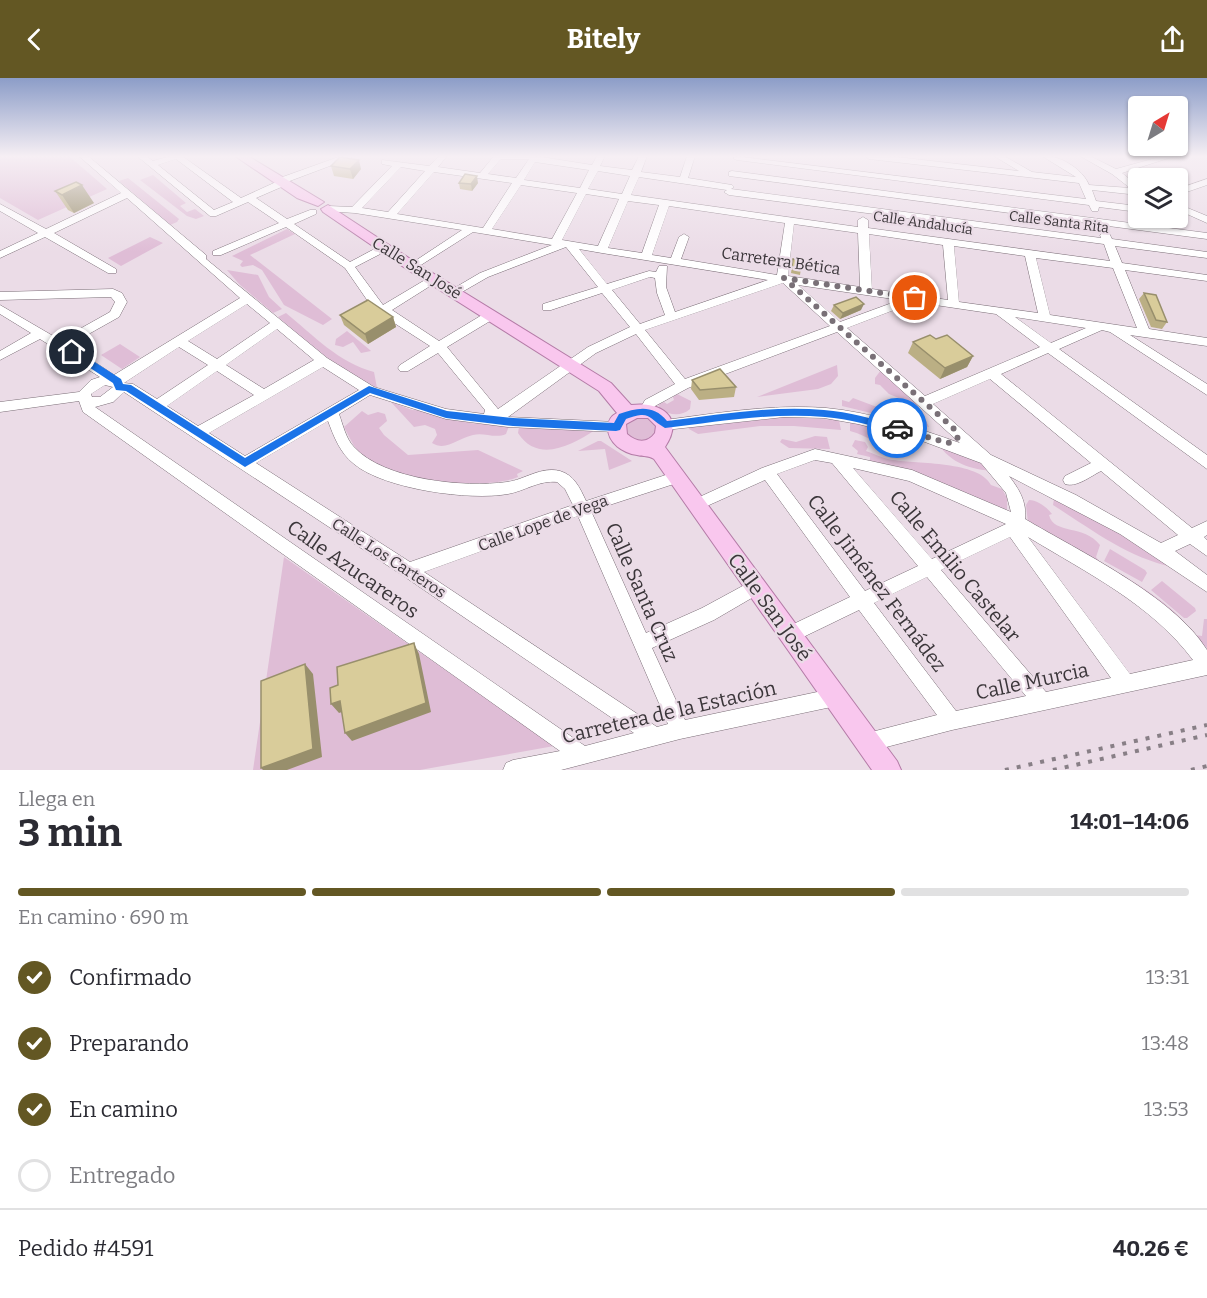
<!DOCTYPE html>
<html lang="es">
<head>
<meta charset="utf-8">
<style>
	:root { --surface:#fff; --page:#f7f7f7; --text:#2b2b33; --muted:#7c7c81; --line:#e1e1e2; --accent:#635723 }
	body { margin:0; font-family:Bitter,serif; background:var(--page); color:var(--text); height:100vh; display:flex; flex-direction:column; font-size:22px; white-space:nowrap }
	* { box-sizing:border-box; margin:0 }
	p { font-size:20px; color:var(--muted) }
	.icon { flex:none; width:33px; height:33px; fill:none; stroke:currentColor; stroke-width:2; stroke-linecap:round; stroke-linejoin:round }
	.map { position:relative; height:692px; overflow:hidden }
	.sheet { display:flex; flex-direction:column; background:var(--surface); flex:1 }
	.sheet>* { flex:none }
	.needle { width:39px; rotate:38deg }
	.tools { position:absolute; left:1128px; top:18px; display:grid; gap:12px }
	.tools a { display:grid; place-items:center; width:60px; height:60px; border-radius:6px; background:var(--surface); box-shadow:0 2px 4px #0004; font-size:30px }
	.pin { position:absolute; display:grid; place-items:center; width:51px; height:51px; color:#fff; margin:-26px; border:3px solid #fff; border-radius:50%; box-shadow:0 2px 6px #0007 }
	.courier { position:absolute; display:grid; place-items:center; width:60px; height:60px; margin:-30px; border:4px solid #1a73e8; border-radius:50%; background:#fff; color:#222; box-shadow:0 2px 8px #0007 }
	.headline em { font-style:normal; font-weight:700 }
	.headline div { display:flex; flex-direction:column-reverse }
	.headline { display:flex; align-items:center; justify-content:space-between; height:102px; padding:0 18px }
	h1 { font-size:39px; font-weight:700; line-height:45px }
	.bar { display:grid; grid-template-columns:repeat(4,1fr); gap:9px 6px; align-content:center; height:72px; padding:0 18px }
	.bar i { height:8px; border-radius:4px; background:var(--line) }
	.bar .current { background:var(--accent) }
	.bar p { grid-column:span 4 }
	.line { display:flex; align-items:center; gap:15px; padding:0 18px; border-top:2px solid var(--line) }
	.line div { flex:1 }
	ol { padding:0 18px; list-style:none }
	li { display:flex; align-items:center; gap:18px; height:66px }
	li p { margin-inline-start:auto }
	li .icon { padding:6px; border-radius:50%; background:var(--accent); color:#fff; stroke-width:4 }
	li:last-child { color:var(--muted) }
	li i { width:33px; height:33px; border:3px solid var(--line); border-radius:50% }
	header { display:flex; justify-content:space-between; align-items:center; height:78px; padding:0 18px; background:var(--accent); color:#fff; font-size:27px; font-weight:700 }
	.map>svg:first-child { display:block }
	.green { fill:#dfbdd6 }
	.lines { fill:none; stroke-linecap:round; stroke-linejoin:round }
	.minor-casing { stroke:#7a6d76; stroke-width:1 }
	.major-casing { stroke:#b47ca7; stroke-width:2 }
	.minor { fill:#fff; fill-rule:evenodd }
	.major { fill:#f9c7ee; fill-rule:evenodd }
	.rail { stroke:#887f86; stroke-width:4; stroke-dasharray:4 8; stroke-linecap:butt }
	.wall { fill:#bbaf84 }
	.shaded-wall { fill:#988f6c }
	.building { fill:#d9cc9a; stroke:#988f6c; stroke-width:1.5 }
	.route { fill:#1a73e8 }
	.done { stroke:#797077; stroke-width:6; stroke-dasharray:0 10.8 }
	.labels { text-anchor:middle; dominant-baseline:central; stroke-width:4.5; stroke-linejoin:round; paint-order:stroke }
	.far-street-label { font-size:14px; fill:#3b363a; stroke:#ebdce7 }
	.street-label { font-size:16px; fill:#3b363a; stroke:#ebdce7 }
	.near-street-label { font-size:20px; fill:#3b363a; stroke:#ebdce7 }
</style>
</head>
<body>
<header><svg class="icon" aria-label="back" viewBox="0 0 24 24"><path d="M15 5l-7 7 7 7"/></svg>Bitely<svg class="icon" aria-label="share" viewBox="0 0 24 24"><path d="M12 15V3M7 8l5-5 5 5M5 13v7h14v-7"/></svg></header>
<div class="map">
<svg width="1207" height="692" viewBox="0 0 1207 692">
	<rect width="100%" height="100%" fill="#ebdce7"/>
	<path class="green" d="M0,78H69L107,111L38,142L0,120Z
		M153,97L186,125L180,128L187,134L195,131L204,138L196,141L187,138L140,102Z
		M128,100L179,141L177,144L170,147L119,103Z
		M287,151L295,156L250,177L332,241L323,247L284,227L262,192L253,187L242,189L240,187L243,183L232,178Z
		M150,159L163,165L121,188L108,180Z
		M227,192L258,197L269,219L282,231L273,235L239,206Z
		M286,235C313,257 339,285 374,294L377,310C339,292 309,266 278,239Z
		M347,253L370,272L371,273L361,275L353,264L343,269L335,267L336,261Z
		M120,266L140,279L122,291L101,277Z
		M837,287L838,298L831,306L818,311L757,319Z
		M881,292L920,329L889,316L880,307L875,306V300Z
		M677,316L691,323L690,331C681,339 669,337 660,331L658,326L664,324L667,326L674,322L673,319Z
		M853,320L885,332C891,331 893,327 898,326C911,324 925,338 929,349L842,328V322L849,324Z
		M391,324L412,332L459,334L469,345L509,348L506,356C495,361 484,354 473,357C458,360 446,374 432,365L437,357L435,351L425,347L414,349Z
		M362,333L368,337L378,334L385,336L387,343L379,350L384,357L408,377L478,372L523,393L517,396L518,399C488,412 393,404 368,383C355,373 351,362 344,349Z
		M763,338L839,342L841,352L794,348H760L698,356L689,351L687,346Z
		M650,339L658,350L651,362L640,364L625,356L624,343L628,340Z
		M850,343L920,360L919,367C895,381 873,359 850,353Z
		M519,349L595,352C572,367 538,386 518,355Z
		M815,358L827,359L830,371L789,370L780,364L782,361L796,364Z
		M855,362L865,364L868,369L866,373C875,376 884,381 893,382C917,386 979,383 991,407L1002,411L1007,420V431L1004,434L870,383V379L857,376L858,373L852,368Z
		M598,363H601L632,383L609,392L605,371L578,373Z
		M938,366L978,382L994,393C971,392 951,385 938,366Z
		M1054,421L1074,427L1173,489C1128,480 1091,451 1053,427Z
		M1029,422C1037,422 1047,429 1052,436L1049,437C1054,457 1084,446 1100,467L1096,479L1099,483C1132,503 1172,524 1195,557L1202,558L1204,541H1207V570L1028,445L1026,427Z
		M1110,471L1145,492L1147,495L1142,504L1104,483Z
		M284,479L554,668L420,692H253Z
		M1162,503L1195,530L1196,533L1187,540H1184L1151,512Z"/>
	<g class="lines">
		<g class="minor-casing">
			<path id="minor" d="M79,78H88L206,177V181L327,280L374,309L446,331L484,336L485,332L438,275L408,293H400L398,290L400,287L430,268L374,232L345,190L286,149L221,177H213V173L279,145L248,124L216,138H210L137,78H146L153,83L170,78H182L241,120L276,104L277,101L341,78H352L351,80L287,104L286,107L256,120L287,141L310,132H316V136L294,146L350,184L380,168H388V172L355,189L383,227L430,199H438V203L392,232L439,263L487,234H495L497,237L495,240L447,269L498,331L588,269L630,249L602,215L551,232H543V226L598,209L566,169L488,199L455,218L451,216V212L480,195L552,167L473,154L413,192L408,189L409,187L462,152L355,135L325,133V129L328,128L352,129L392,88L382,86V82L429,88L439,78H447L438,89L480,95L494,78H535L592,87L597,78H605L600,88L632,92L639,78H647L641,94L680,99L687,78H695L688,100L732,107L734,109L731,111L1101,160L1100,157L1105,154L1109,155L1112,161L1207,174V180L1115,168L1122,185L1207,197V203L1125,192L1149,251L1207,260V268L1130,257L1207,306V317L1110,254L1102,252L1059,271L1207,377V391L1048,275L1001,296L1192,450L1207,443V457L1204,459L1207,462V478L1190,466L1175,473L1207,497V514L1120,456L1009,398C1019,411 1027,424 1025,441C1079,473 1175,519 1207,572V597L952,652L867,674L860,671L857,664L860,657L937,637L859,532L795,563L789,565L783,563L780,557L783,551L850,519L765,402L698,432L693,430L691,426L693,422L762,390L815,371L912,392L1011,434L1006,415L981,385L917,361L858,346L824,340L784,339L665,352L660,351L658,347L660,343L665,342C718,335 772,326 826,330C871,334 917,350 960,365L837,254L688,310L655,328L651,336L646,338L639,333L645,322L675,306L636,256L596,275L508,339L616,344L621,345L623,349L621,353L616,354L508,349L446,341L370,317L339,336C343,347 346,361 354,369C384,402 465,410 507,404C524,402 541,388 560,393C574,397 580,410 586,423L678,393L683,395L685,399L683,403L591,433L646,555L702,530L750,504L756,502L762,504L764,509L762,514L714,542L652,570L685,642L836,610L842,613L845,619L842,625L836,628L680,661L561,692H503L506,685L513,682L560,673L83,334L79,323L0,334V324L79,314L91,302L100,299L40,261L0,282V273L31,255L0,236V227L60,262L110,234L115,224L111,219L0,222V214L113,211L122,215L127,224L119,239L69,267L114,297L240,220L127,120L54,155L116,191V195H108L45,159L0,180V173L38,155L0,133V126L46,151L121,115ZM176,81L233,124L214,132L158,87ZM501,81H529L516,100L488,96ZM535,84L589,92L580,110L524,102ZM401,89L425,93L388,134L362,130ZM598,93L630,98L622,116L588,111ZM434,94L512,105L483,150L397,136ZM639,99L727,112L724,114L729,117L1104,166L1110,183L868,150V142L863,139L858,142V149L631,117ZM521,107L577,115L552,161L492,151ZM586,116L619,121L598,168L562,162ZM628,123L659,127L642,175L608,170ZM669,128L785,145L777,197L681,181L689,159L684,156L679,159L671,180L652,177ZM794,146L858,155L860,209L788,198ZM869,156L943,167L948,222L872,211ZM954,168L1025,178L1038,235L959,224ZM579,171L602,175L768,202L675,234L666,209L667,188H659L656,194L649,193L607,206ZM1036,180L1113,190L1137,250L1050,237ZM650,199L655,200L657,215L665,237L640,246L612,212ZM783,205L830,248L685,301L645,252ZM798,207L900,222L840,244ZM915,224L996,236L1040,269L925,318L847,250ZM247,226L270,245L217,281L188,263ZM1015,239L1086,250L1051,265ZM277,251L314,282L264,311L226,287ZM179,269L208,287L157,321L133,306L124,305ZM323,289L359,312L245,378L209,355ZM217,293L254,317L198,348L167,328ZM990,301L1091,385L1065,398L1063,402L1065,406C1076,410 1091,398 1101,393L1178,457L1161,465L1076,417L991,377L933,326ZM105,307L113,309L100,319H92L91,316ZM124,314L402,497L634,655L585,668L95,329L113,324ZM328,343C334,359 340,375 354,386C384,411 470,423 508,416C525,413 539,402 557,404L565,411L573,427L410,484L256,385ZM815,382L832,385L918,488L865,513L777,396ZM853,390L909,403L1006,446L932,481ZM578,438L668,646L657,649L424,494ZM1010,459L1111,600L1046,614L941,492ZM1028,459C1087,495 1151,526 1193,582L1130,596ZM927,499L1026,618L956,633L874,525Z
				M734,78L1086,121L1079,105L869,81L865,78H888L1019,93L994,78H1004L1032,94L1076,99L1042,78C1058,76 1083,91 1089,107L1130,110L1112,96L1080,78H1090L1116,91L1163,78H1175L1122,95L1138,108V117L1092,112L1096,123L1138,128V134L1099,129L1098,133H1092L1089,127L737,82L734,81Z
				M732,93L1207,155V161L729,98V94Z
				M1207,101V107L1178,117V111Z
				M1178,126L1207,138V145L1178,132Z"/>
		</g>
		<g class="major-casing">
			<path id="major" d="M235,78H248L324,124L318,128L297,120Z
				M328,127L418,186L611,305L631,327C661,323 685,339 665,369L897,683L901,692H872L654,381C648,377 644,379 637,377C623,375 608,365 608,350C608,342 611,338 617,335L599,313L408,192L323,134L321,131ZM637,340H648L656,348L655,355C647,366 636,364 627,356L626,346Z"/>
		</g>
		<use href="#minor" class="minor"/>
		<use href="#major" class="major"/>
		<path class="rail" d="M1005,692L1207,647
			M1053,692L1207,657
			M1191,692L1207,688"/>
	</g>
	<path class="wall" d="M331,88L361,91L353,101L334,98Z
		M459,105H478L472,113L460,111Z
		M55,113L94,125L74,135L68,132Z
		M793,181L801,190L800,197L791,195Z
		M1144,215L1167,244L1162,251L1151,249L1139,221Z
		M834,227L861,232L840,241L831,233Z
		M340,237L393,239L396,249L368,266L344,247Z
		M936,261L973,278L967,289L940,301L908,275L913,264Z
		M692,302L736,309L734,319L699,322L691,311Z"/>
	<path class="shaded-wall" d="M359,82L361,91L353,101L350,91Z
		M477,98L478,105L472,113L471,106Z
		M82,107L94,125L74,135L62,117Z
		M864,226L861,232L840,241L843,235Z
		M393,239L396,249L368,266L365,256Z
		M973,278L967,289L940,301L945,290Z
		M414,565L419,576L431,634L352,663L345,655Z
		M305,586L313,596L322,679L287,692H263L261,690Z
		M340,623L348,632L339,635L331,626Z"/>
	<path class="building" d="M340,79L359,82L350,91L331,88Z
		M465,96L477,98L471,106L459,105Z
		M76,104L82,107L62,117L55,113Z
		M793,181L802,182L801,190L792,189Z
		M1144,215L1156,217L1167,244L1156,242Z
		M856,219L864,226L843,235L834,227Z
		M368,222L393,239L365,256L340,237Z
		M930,257L936,261L947,257L973,278L945,290L913,264Z
		M720,291L736,309L700,312L692,302Z
		M414,565L426,625L345,655L340,623L331,626L330,610L338,607L337,589Z
		M305,586L313,671L261,690V603Z"/>
	<linearGradient id="sky" x2="0" y2="1"><stop stop-color="#8c9dc8"/><stop offset="0.45" stop-color="#f6eff4"/><stop offset="1" stop-color="#f6eff4" stop-opacity="0"/></linearGradient>
	<rect width="1207" height="174" fill="url(#sky)"/>
	<path class="route" d="M69,272H76L121,301L123,306L131,307L245,380L369,308L447,333L513,340L614,345L619,336C637,330 653,326 667,343C719,337 772,327 824,332C849,334 873,341 897,347L901,350L897,354C873,348 849,341 825,339C772,334 717,344 665,350C647,340 651,332 626,341L620,352L616,353L513,348L446,340L370,315L245,389L126,313L116,312L113,305L69,276Z"/>
	<g class="lines">
		<path class="done" d="M897,350L948,365L954,364L958,359L957,354L950,347L784,200L915,220"/>
	</g>
	<g class="labels">
		<g class="far-street-label">
			<text transform="translate(1059 144) rotate(7)">Calle Santa Rita</text>
			<text transform="translate(923 145) rotate(8)">Calle Andalucía</text>
		</g>
		<g class="street-label">
			<text transform="translate(781 183) rotate(8)">Carretera Bética</text>
			<text transform="translate(417 190) rotate(32)">Calle San José</text>
			<text transform="translate(543 445) rotate(-20)">Calle Lope de Vega</text>
			<text transform="translate(389 480) rotate(33)">Calle Los Carteros</text>
		</g>
		<g class="near-street-label">
			<text transform="translate(955 488) rotate(50)">Calle Emilio Castelar</text>
			<text transform="translate(353 491) rotate(35)">Calle Azucareros</text>
			<text transform="translate(877 505) rotate(53)">Calle Jiménez Fernádez</text>
			<text transform="translate(642 514) rotate(66)">Calle Santa Cruz</text>
			<text transform="translate(770 529) rotate(54)">Calle San José</text>
			<text transform="translate(1032 603) rotate(-12)">Calle Murcia</text>
			<text transform="translate(669 634) rotate(-13)">Carretera de la Estación</text>
		</g>
	</g>
</svg>
<div class="tools">
<a><svg class="needle" viewBox="-14 -14 28 28"><path d="M0-13l5 13h-10z" fill="#e53935"/><path d="M0 13l5-13h-10z" fill="#7c7c81"/></svg></a>
<a><svg class="icon" aria-label="layers" viewBox="0 0 24 24"><path d="M12 4l9 5-9 5-9-5zM3 14l9 5 9-5"/></svg></a>
</div>
<div class="pin" style="left:915px;top:220px;background:#ea580c"><svg class="icon" aria-label="bag" viewBox="0 0 24 24"><path d="M5 8h14l-1 12H6zM9 8a3 3 0 0 1 6 0"/></svg></div>
<div class="pin" style="left:72px;top:274px;background:#1f2937"><svg class="icon" aria-label="home" viewBox="0 0 24 24"><path d="M3 11l9-7 9 7M6 9v11h12V9"/></svg></div>
<div class="courier" style="left:897px;top:350px"><svg class="icon" aria-label="car" viewBox="0 0 24 24"><path d="M5 17H2v-5l4-1 3-4h7l3 4 3 1v5h-3M9 17h6M6 11h13"/><circle cx="7" cy="17" r="2"/><circle cx="17" cy="17" r="2"/></svg></div>
</div>
<section class="sheet">
<div class="headline"><div><h1>3 min</h1><p>Llega en</p></div><em>14:01–14:06</em></div>
<div class="bar"><i class="current"></i><i class="current"></i><i class="current"></i><i></i><p>En camino · 690 m</p></div>
<ol>
<li><svg class="icon" aria-label="check" viewBox="0 0 24 24"><path d="M5 12l5 5 9-10"/></svg>Confirmado<p>13:31</p></li>
<li><svg class="icon" aria-label="check" viewBox="0 0 24 24"><path d="M5 12l5 5 9-10"/></svg>Preparando<p>13:48</p></li>
<li><svg class="icon" aria-label="check" viewBox="0 0 24 24"><path d="M5 12l5 5 9-10"/></svg>En camino<p>13:53</p></li>
<li><i></i>Entregado</li>
</ol>
<div class="line" style="height:78px"><div>Pedido #4591</div><b>40.26 €</b></div>
</section>
</body>
</html>
